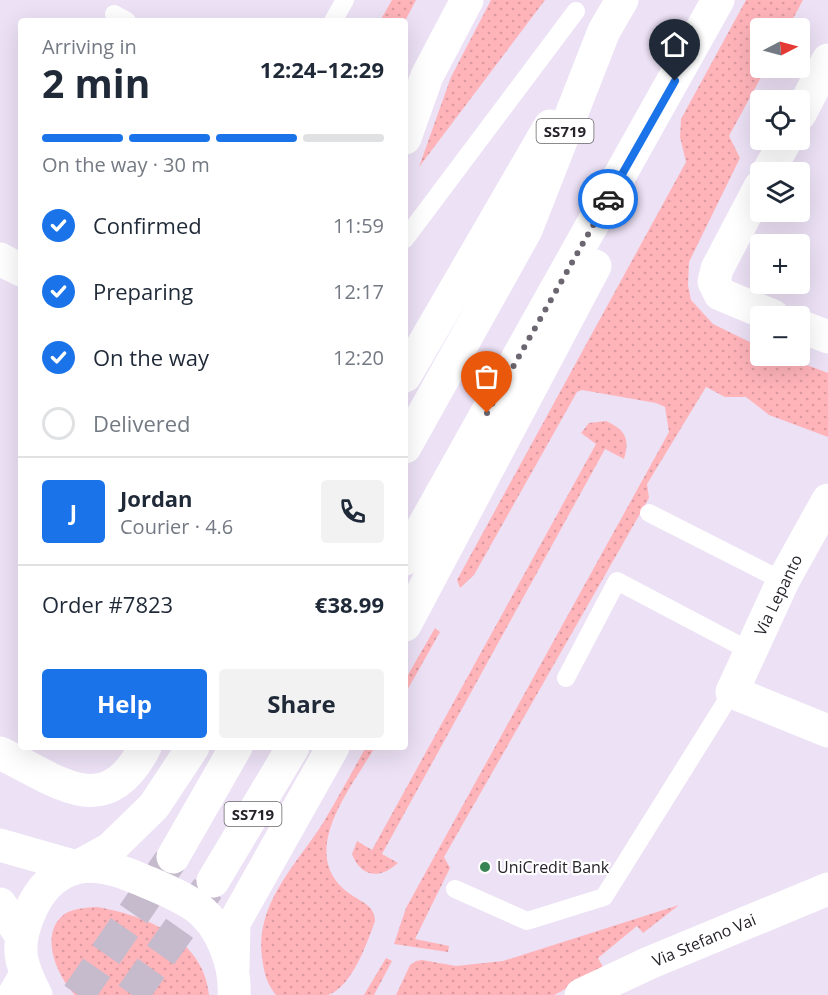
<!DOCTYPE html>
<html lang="en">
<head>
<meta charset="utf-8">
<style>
	:root { --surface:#fff; --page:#f2f2f3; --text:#1f2937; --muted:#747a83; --line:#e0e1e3; --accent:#1a73e8 }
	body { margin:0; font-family:"Open Sans",sans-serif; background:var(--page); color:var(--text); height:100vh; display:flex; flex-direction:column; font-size:22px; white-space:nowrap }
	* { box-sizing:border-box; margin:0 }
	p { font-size:20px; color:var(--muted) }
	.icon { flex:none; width:33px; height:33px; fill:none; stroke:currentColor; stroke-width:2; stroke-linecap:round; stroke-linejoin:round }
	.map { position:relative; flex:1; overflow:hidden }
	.sheet { position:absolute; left:18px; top:18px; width:390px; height:732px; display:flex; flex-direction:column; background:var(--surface); border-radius:6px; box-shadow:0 6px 24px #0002 }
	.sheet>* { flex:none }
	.needle { width:39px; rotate:84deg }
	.controls { position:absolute; left:750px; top:18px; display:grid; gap:12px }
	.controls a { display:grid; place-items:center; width:60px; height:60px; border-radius:6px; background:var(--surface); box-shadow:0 6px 24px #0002; font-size:30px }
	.pin { position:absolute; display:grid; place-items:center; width:51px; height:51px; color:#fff; margin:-62px -26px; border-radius:50% 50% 50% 0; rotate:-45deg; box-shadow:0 0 6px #0007 }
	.pin .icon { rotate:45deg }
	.courier { position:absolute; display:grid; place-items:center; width:60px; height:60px; margin:-30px; border:4px solid #1a73e8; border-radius:50%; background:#fff; color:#222; box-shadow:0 2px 8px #0007 }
	.summary em { font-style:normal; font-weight:700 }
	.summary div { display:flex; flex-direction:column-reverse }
	.summary { display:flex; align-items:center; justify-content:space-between; height:102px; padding:0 24px }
	h1 { font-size:39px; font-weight:700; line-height:45px }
	.bar { display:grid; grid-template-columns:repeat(4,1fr); gap:9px 6px; align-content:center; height:72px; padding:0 24px }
	.bar i { height:8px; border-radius:4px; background:var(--line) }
	.bar .active { background:var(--accent) }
	.bar p { grid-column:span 4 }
	.line { display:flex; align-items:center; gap:15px; padding:0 24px; border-top:2px solid var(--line) }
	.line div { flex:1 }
	.round { display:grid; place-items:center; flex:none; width:63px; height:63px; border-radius:6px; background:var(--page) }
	ol { padding:0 24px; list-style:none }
	li { display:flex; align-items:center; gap:18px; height:66px }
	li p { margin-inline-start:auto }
	li .icon { padding:6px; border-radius:50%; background:var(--accent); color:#fff; stroke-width:4 }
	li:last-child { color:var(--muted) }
	li i { width:33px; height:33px; border:3px solid var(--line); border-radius:50% }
	.action { display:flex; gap:12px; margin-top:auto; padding:12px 24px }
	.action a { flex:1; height:69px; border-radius:6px; background:var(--accent); color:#fff; font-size:24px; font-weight:700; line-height:69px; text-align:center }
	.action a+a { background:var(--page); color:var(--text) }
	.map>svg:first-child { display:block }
	.grass { fill:url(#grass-dots) }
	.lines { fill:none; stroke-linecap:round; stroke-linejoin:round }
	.trunk-tunnel { stroke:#c5bbcc; stroke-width:33; stroke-dasharray:33 16; stroke-linecap:butt }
	.service { stroke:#fff; stroke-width:18 }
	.minor { stroke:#fff; stroke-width:33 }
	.tertiary { stroke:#fff; stroke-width:33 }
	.trunk { stroke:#fff; stroke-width:33 }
	.done { stroke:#6c6671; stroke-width:6; stroke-dasharray:0 10.8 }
	.route { stroke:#1a73e8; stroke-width:8 }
	.poi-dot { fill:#368453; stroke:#fff; stroke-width:2 }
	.labels { text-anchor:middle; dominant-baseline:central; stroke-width:4.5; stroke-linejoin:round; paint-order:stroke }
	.shield { fill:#fff; stroke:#68656a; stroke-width:1.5 }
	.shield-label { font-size:15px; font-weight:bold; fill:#27232a }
	.street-label { font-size:16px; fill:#27232a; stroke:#fff }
	.poi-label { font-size:16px; fill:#27232a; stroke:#fff; text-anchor:start }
</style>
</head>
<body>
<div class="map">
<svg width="828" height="995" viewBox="0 0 828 995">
	<defs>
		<pattern id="grass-dots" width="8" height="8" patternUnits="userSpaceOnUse" patternTransform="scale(1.5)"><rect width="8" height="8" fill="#ffb4ba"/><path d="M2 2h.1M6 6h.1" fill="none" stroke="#db9aa0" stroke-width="1.8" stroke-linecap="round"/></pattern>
	</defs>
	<rect width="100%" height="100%" fill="#ece1f5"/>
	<path class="grass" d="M392,0H416L405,21H380Z
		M491,0H545L419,167L451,77Z
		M746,0H803L788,28H760V68H766L729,136L740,158L689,262L688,285L691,300L713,324L760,347V356H783L828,373V437L769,415L746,397H725L706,387L647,484L649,498L444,857L450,868L415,939L449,946L448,952L394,944L406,908L669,432L665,407L656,403L582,390L577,392L474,575L460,588L457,580L686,162L680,137L681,119Z
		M606,421C626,430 630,439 624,459L605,449L382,854L398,863C379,880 361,877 352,854L357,841L372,850L596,444L581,433L589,423Z
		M435,628L440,632L405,694V680Z
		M366,747H375C350,790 293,857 353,896C364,903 375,907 375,921C367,943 352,987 328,995C314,995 291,995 276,995C266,983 264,972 262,957C255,904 296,865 323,823C338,798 352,772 366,747Z
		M679,905L643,933L637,926L598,958L604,969L554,995H396L410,965L416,961L422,960L456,966L503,961Z
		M97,907C145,915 204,939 209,995H75C58,977 40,938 61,917C70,908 85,908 97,907Z
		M386,958L392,961L374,995H364Z"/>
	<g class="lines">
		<path class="trunk-tunnel" d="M78,995L170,861
			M132,995L211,884"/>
		<path class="service" d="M114,14L127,21
			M333,21L345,0
			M405,239L576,11
			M649,513L783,581
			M566,678L617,581L750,651
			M455,889L527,921L604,897L732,692"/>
		<path class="minor" d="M800,114L828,60
			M405,138L427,76L467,0
			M768,172L786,140
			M760,187L717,269L714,282L720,294L773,316
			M0,259L21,270
			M800,326L828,337
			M828,500L783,581L732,692L828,731
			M0,753C59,781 105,824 145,747"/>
		<path class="tertiary" d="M0,845L77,867
			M0,904L20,934
			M36,995C20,964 15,947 29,914C38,892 52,874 76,868C97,862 124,872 142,880C161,888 179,895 195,906C221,924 236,965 234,995
			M581,995L649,963L828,889"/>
		<path class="trunk" d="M405,376L550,126
			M405,447L526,230L604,31L622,0
			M405,559L718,0
			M405,625L595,266
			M173,857L236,747
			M77,867L110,849L154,806L193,747
			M213,881L293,747
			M233,968L234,923L333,747
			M14,995L26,974"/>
	</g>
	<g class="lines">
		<path class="done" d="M487,413L608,199"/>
		<path class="route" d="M608,199L675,81"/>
	</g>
	<circle class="poi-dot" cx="485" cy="867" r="6"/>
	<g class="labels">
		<g class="shield">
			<rect x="536.5" y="119" width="57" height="24" rx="4.5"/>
			<rect x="224.5" y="802" width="57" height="24" rx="4.5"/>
		</g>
		<g class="shield-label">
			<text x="565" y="131">SS719</text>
			<text x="253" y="814">SS719</text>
		</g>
		<g class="street-label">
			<text transform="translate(778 595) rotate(-64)">Via Lepanto</text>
			<text transform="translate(704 940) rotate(-23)">Via Stefano Vai</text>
		</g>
		<g class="poi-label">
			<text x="497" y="867">UniCredit Bank</text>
		</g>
	</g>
</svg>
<div class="controls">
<a><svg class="needle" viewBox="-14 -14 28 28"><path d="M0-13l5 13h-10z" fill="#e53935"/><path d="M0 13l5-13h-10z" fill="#747a83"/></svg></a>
<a><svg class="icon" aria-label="locate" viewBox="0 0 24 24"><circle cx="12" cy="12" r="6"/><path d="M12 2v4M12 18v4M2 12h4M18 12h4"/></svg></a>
<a><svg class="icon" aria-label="layers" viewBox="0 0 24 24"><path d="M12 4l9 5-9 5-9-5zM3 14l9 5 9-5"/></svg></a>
<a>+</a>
<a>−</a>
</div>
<div class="pin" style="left:487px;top:413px;background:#ea580c"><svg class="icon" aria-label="bag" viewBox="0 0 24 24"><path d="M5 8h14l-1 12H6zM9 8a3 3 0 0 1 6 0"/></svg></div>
<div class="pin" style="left:675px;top:81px;background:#1f2937"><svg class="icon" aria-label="home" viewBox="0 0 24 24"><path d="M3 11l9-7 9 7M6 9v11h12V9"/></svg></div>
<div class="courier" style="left:608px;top:199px"><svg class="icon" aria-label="car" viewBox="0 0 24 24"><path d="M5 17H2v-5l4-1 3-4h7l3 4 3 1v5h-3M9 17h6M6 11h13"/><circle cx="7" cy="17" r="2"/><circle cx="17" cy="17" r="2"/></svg></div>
<section class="sheet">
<div class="summary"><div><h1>2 min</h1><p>Arriving in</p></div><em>12:24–12:29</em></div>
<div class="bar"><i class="active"></i><i class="active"></i><i class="active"></i><i></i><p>On the way · 30 m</p></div>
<ol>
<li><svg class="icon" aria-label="check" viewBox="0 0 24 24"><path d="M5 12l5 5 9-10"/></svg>Confirmed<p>11:59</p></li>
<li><svg class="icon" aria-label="check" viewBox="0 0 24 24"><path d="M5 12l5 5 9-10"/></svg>Preparing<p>12:17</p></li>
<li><svg class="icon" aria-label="check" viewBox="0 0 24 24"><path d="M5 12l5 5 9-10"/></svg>On the way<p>12:20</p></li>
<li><i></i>Delivered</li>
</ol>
<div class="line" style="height:108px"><b class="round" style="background:var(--accent);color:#fff">J</b><div><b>Jordan</b><p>Courier · 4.6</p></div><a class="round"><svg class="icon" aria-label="phone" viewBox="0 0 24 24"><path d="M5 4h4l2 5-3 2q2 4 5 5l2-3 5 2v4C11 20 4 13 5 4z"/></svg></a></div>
<div class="line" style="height:78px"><div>Order #7823</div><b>€38.99</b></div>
<div class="action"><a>Help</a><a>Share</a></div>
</section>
</div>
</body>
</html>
